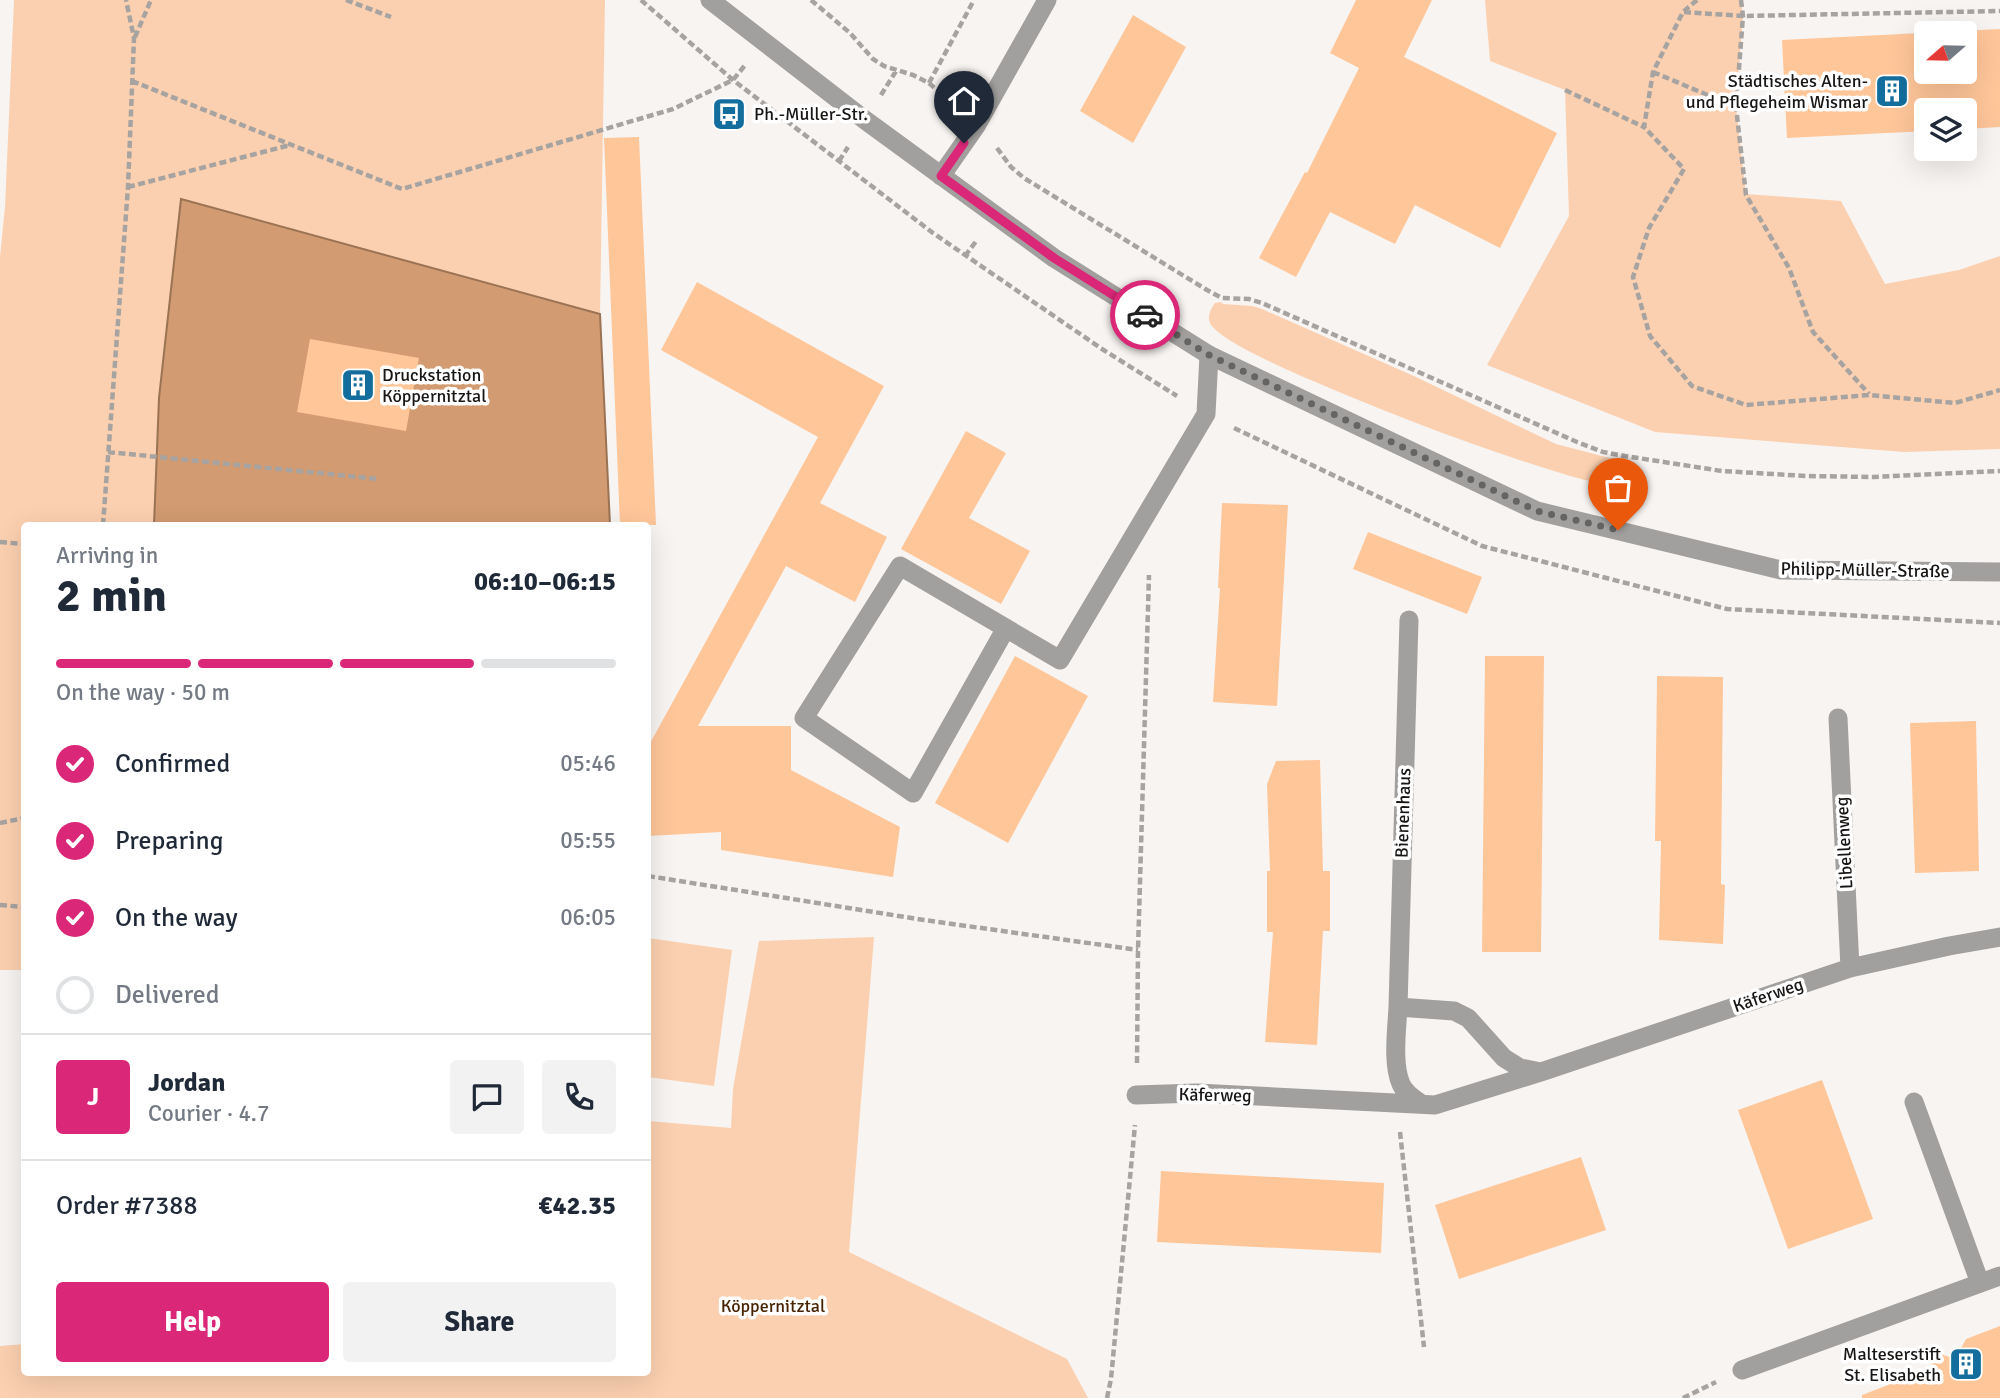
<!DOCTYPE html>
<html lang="en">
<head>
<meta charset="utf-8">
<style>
	:root { --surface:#fff; --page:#f2f2f3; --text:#1f2937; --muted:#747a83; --line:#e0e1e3; --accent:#db2777 }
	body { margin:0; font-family:Signika,sans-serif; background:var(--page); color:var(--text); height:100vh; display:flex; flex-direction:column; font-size:26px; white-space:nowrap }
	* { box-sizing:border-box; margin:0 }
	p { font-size:23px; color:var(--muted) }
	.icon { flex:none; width:38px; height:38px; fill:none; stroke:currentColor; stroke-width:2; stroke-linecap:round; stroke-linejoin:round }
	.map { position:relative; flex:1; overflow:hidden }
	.sheet { position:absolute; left:21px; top:522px; width:630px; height:854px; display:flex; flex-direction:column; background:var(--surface); border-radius:7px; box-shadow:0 7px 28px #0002 }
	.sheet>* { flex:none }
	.needle { width:46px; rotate:250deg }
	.tools { position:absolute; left:1914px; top:21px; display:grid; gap:14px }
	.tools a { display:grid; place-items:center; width:63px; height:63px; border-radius:7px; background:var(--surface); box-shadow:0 7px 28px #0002; font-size:35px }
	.pin { position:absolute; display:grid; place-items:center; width:60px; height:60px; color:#fff; margin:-72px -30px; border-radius:50% 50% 50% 0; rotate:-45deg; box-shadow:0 0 7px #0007 }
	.pin .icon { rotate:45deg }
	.courier { position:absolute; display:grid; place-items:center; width:70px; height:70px; margin:-35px; border:5px solid #db2777; border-radius:50%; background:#fff; color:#222; box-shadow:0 2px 9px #0007 }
	.head em { font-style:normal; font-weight:700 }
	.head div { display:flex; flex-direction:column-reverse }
	.head { display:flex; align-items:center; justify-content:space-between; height:119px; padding:0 35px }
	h1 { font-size:46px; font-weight:700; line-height:52px }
	.bar { display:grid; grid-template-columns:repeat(4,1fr); gap:10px 7px; align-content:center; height:84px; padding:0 35px }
	.bar i { height:9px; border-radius:5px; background:var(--line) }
	.bar .on { background:var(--accent) }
	.bar p { grid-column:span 4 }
	.line { display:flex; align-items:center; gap:18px; padding:0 35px; border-top:2px solid var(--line) }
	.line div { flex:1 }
	.round { display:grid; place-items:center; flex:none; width:74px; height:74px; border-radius:7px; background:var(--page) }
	ol { padding:0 35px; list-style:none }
	li { display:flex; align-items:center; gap:21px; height:77px }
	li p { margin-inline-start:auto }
	li .icon { padding:7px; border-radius:50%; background:var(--accent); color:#fff; stroke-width:4 }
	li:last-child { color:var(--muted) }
	li i { width:38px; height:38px; border:4px solid var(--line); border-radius:50% }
	.primary-button { display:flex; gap:14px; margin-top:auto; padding:14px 35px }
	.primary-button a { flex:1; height:80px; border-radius:7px; background:var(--accent); color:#fff; font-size:28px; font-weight:700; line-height:80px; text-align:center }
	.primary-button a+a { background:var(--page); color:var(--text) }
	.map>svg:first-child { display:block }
	.green { fill:#fbd0b0 }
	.water { fill:#d29b71; stroke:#9a7355; stroke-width:2 }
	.building { fill:#ffc69a; fill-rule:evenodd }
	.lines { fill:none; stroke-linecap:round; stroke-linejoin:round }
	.path { stroke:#a6a3a1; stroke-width:4.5; stroke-dasharray:7 3.5; stroke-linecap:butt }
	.service { stroke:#a2a09f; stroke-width:19 }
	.minor { stroke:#a2a09f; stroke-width:19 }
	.tertiary { stroke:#a2a09f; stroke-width:19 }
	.done { stroke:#666462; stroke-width:7; stroke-dasharray:0 12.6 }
	.route { stroke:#db2777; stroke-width:9 }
	.labels { text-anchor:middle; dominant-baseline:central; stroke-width:7; stroke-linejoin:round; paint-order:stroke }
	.poi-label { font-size:18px; fill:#181615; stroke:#fff; text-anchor:end }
	.street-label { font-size:18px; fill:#181615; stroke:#fff }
	.park-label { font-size:18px; fill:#472301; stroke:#fff }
</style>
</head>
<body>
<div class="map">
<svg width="2000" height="1398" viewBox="0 0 2000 1398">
	<rect width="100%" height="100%" fill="#f8f4f1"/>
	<path class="green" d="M14,0H605L600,314L182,199L159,398L154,525H24V970H0V257L5,207Z
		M1485,0H1741L1743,16L1736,107L1746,194L1841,201L1885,284L1959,270L2000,256V449L1904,452L1655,432L1487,365L1569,216L1565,90L1490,61Z
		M1221,302L1223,304L1252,306L1262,309L1416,377L1556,444L1625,462L1622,488C1605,484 1587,481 1570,476C1480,449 1392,415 1306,378C1286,369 1218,340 1210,323C1207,316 1211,308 1215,303Z
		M874,937L849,1252L1067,1359L1088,1398H0V1346L24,1344V1372H648V1121L731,1128L733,1089L759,941Z
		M648,938L732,950L714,1086L648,1077Z"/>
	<path class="water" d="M181,199L600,314L610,525H154L159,398Z"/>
	<path class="building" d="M1356,0H1432L1404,57L1557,133L1500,248L1415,205L1395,244L1330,212L1296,277L1259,258L1305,172L1307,173L1359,68L1330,53Z
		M1133,15L1186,47L1133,143L1080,111Z
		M2000,29V127L1965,129V110H1927V131L1787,138L1782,40ZM1927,33H1965V72H1927Z
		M639,137L656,525H620L604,138Z
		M697,282L884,386L820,503L887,537L855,602L786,566L698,726H791V770L900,827L893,877L721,850V832L648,836V747L818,437L661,350Z
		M310,339L419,358L406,431L297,412Z
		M966,431L1006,453L969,518L1030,551L1001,604L901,549Z
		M1222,503L1288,505L1277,706L1213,702L1220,588H1218Z
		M1368,532L1482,577L1467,614L1353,569Z
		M1015,656L1088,696L1008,843L935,803Z
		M1485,656H1544L1541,952H1482Z
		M1657,676L1723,677L1721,884L1725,885L1723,944L1659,940L1661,841H1655Z
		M1976,721L1979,871L1915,873L1910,723Z
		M1320,760L1323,871H1330V931H1323L1317,1045L1265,1042L1273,932H1267V871H1270L1267,784L1276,761Z
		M1822,1080L1873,1219L1788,1249L1738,1110Z
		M1581,1157L1606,1230L1459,1279L1435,1205Z
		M1161,1171L1384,1183L1381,1253L1157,1242Z
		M2000,1326V1398H1862V1395L1930,1369L1935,1352L1955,1359L1966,1339Z"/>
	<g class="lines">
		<path class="path" d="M346,0L391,17
			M641,0L733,80L933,233L1102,349L1177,396
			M811,0L850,33L873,59L884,66L913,75L929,83L953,105
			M1697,0L1683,12L1653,72L1644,127L1684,169L1649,228L1633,277L1650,336L1692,386L1746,405L1869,395L1955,403L2000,390
			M1741,0L1743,16L1736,107L1746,195L1789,268L1813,332L1869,394
			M1684,12L1743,16L2000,11
			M135,37L151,0
			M1653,72L1736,107
			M132,81L402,189L673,109L733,80L746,64
			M929,83L974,0
			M1565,90L1644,127
			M881,95L896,71
			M997,148L1011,167L1024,178L1207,290L1222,298L1249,299L1262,303L1577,442L1603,452L1625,456L1722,471L1806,476L1874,477L2000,471
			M839,161L848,147
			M128,187L290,145
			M965,256L977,240
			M1234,428L1482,546L1727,609L2000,623
			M108,452L379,479
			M103,525L128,187L134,38L126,0
			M0,542L24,544
			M0,823L24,818
			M648,876L924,920L1138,950
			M0,905L24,907
			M1137,1063L1138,950L1149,575
			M1400,1132L1424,1347
			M1107,1398L1111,1379L1135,1125
			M1683,1398L1716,1382"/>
		<path class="service" d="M1006,628L913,793L804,718L900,566L1060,660L1206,414L1209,355
			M1914,1102L1980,1283
			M1742,1370L2000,1276"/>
		<path class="minor" d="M941,176L976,126L1047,0
			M1838,718L1850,968
			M1398,1007L1409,620
			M1136,1095L1197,1093L1435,1105L1541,1072L1850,968L1949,946L2000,937
			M1420,1103C1413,1098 1405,1093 1401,1084C1392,1064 1397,1028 1398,1007L1454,1011L1468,1018L1504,1058L1520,1068L1541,1072"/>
		<path class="tertiary" d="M710,0L865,120L1054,258L1209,355L1537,511L1781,570L2000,572"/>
	</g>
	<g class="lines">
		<path class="done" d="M1145,315L1209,355L1537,511L1618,530"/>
		<path class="route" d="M964,143L941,176L1054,258L1145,315"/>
	</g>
	<defs>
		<g id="building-square" transform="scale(1.75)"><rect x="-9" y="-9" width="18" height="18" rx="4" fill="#146e9d" stroke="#fff"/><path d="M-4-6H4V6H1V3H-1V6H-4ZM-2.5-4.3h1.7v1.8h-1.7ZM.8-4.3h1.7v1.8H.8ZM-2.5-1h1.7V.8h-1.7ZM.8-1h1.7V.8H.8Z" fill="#fff"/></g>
		<g id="bus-square" transform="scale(1.75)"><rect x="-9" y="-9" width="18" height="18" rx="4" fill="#146e9d" stroke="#fff"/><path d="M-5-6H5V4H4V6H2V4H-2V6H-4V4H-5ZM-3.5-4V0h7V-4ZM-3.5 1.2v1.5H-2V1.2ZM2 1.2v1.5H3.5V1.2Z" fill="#fff"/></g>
	</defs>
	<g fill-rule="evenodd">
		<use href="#building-square" x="1892" y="91"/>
		<use href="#bus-square" x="729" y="114"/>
		<use href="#building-square" x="358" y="385"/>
		<use href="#building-square" x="1966" y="1364"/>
	</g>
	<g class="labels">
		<g class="poi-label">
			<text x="1868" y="81">Städtisches Alten-<tspan x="1868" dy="21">und Pflegeheim Wismar</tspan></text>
			<text x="754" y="114" text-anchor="start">Ph.-Müller-Str.</text>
			<text x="382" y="375" text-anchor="start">Druckstation<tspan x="382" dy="21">Köppernitztal</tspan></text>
			<text x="1941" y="1354">Malteserstift<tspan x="1941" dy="21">St. Elisabeth</tspan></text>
		</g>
		<g class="street-label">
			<text transform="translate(1865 570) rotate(1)">Philipp-Müller-Straße</text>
			<text transform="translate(1403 813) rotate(-88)">Bienenhaus</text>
			<text transform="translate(1844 843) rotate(-93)">Libellenweg</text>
			<text transform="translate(1768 995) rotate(-19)">Käferweg</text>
			<text transform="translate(1215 1095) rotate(1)">Käferweg</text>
		</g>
		<g class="park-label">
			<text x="773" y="1306">Köppernitztal</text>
		</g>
	</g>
</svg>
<div class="tools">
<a><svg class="needle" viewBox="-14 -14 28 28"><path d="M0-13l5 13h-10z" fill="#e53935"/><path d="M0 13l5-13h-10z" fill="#747a83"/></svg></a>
<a><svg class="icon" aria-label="layers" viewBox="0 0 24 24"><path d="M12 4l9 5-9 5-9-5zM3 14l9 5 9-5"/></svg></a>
</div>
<div class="pin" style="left:1618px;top:530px;background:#ea580c"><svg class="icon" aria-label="bag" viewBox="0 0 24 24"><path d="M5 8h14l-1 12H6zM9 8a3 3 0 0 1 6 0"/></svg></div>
<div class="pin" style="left:964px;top:143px;background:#1f2937"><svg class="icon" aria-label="home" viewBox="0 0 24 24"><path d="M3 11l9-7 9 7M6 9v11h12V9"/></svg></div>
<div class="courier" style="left:1145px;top:315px"><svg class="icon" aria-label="car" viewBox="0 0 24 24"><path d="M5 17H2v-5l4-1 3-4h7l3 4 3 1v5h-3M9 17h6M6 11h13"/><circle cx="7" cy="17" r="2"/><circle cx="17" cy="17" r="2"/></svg></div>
<section class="sheet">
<div class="head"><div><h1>2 min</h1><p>Arriving in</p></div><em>06:10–06:15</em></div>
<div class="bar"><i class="on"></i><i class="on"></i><i class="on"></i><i></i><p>On the way · 50 m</p></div>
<ol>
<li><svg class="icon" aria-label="check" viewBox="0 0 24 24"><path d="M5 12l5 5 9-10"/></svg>Confirmed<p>05:46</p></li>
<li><svg class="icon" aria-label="check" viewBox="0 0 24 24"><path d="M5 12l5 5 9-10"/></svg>Preparing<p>05:55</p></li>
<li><svg class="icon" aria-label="check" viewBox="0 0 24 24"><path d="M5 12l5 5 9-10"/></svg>On the way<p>06:05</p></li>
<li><i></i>Delivered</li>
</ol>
<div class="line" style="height:126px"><b class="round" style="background:var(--accent);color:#fff">J</b><div><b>Jordan</b><p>Courier · 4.7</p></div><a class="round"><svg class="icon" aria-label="chat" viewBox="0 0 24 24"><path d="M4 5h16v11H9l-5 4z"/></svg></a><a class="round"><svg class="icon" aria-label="phone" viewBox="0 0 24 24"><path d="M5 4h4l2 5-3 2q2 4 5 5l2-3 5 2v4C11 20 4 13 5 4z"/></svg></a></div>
<div class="line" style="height:91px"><div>Order #7388</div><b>€42.35</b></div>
<div class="primary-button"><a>Help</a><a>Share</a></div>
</section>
</div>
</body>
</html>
